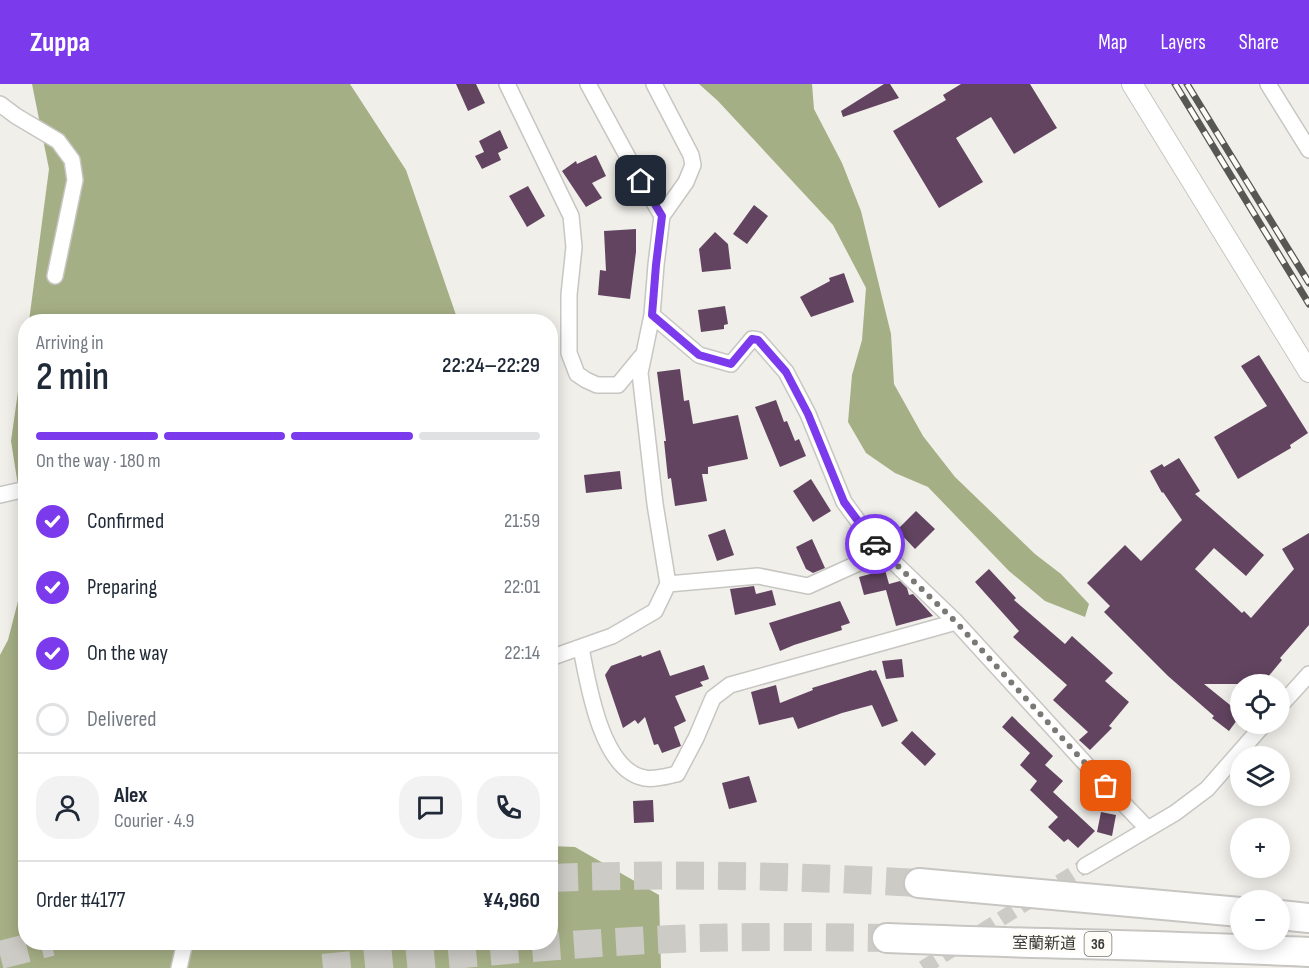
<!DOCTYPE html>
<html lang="en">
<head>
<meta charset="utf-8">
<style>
	:root { --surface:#fff; --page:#f2f2f3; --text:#1f2937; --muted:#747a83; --line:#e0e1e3; --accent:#7c3aed }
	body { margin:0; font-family:"Sofia Sans Condensed","Noto Sans JP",sans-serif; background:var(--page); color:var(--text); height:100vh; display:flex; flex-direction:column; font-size:22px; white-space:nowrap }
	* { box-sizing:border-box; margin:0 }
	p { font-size:20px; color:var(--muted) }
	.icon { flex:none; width:33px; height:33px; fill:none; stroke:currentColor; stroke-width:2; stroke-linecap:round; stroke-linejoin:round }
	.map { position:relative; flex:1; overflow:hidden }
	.side { position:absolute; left:18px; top:230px; width:540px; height:636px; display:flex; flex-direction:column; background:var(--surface); border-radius:24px; box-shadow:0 3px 15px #0003 }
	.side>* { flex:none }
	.buttons { position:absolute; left:1230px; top:590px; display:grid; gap:12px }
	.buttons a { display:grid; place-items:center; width:60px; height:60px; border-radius:50%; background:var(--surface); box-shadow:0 3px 15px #0003; font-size:30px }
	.pin { position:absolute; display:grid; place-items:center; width:51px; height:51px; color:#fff; margin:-26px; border-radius:12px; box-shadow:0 3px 9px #0006 }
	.courier { position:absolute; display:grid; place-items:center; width:60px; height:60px; margin:-30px; border:4px solid #7c3aed; border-radius:50%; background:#fff; color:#222; box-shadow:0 2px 8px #0007 }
	.overview em { font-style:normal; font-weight:600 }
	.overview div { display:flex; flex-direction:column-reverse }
	.overview { display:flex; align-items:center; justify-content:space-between; height:102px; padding:0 18px }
	h1 { font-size:39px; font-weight:600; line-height:45px }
	.bar { display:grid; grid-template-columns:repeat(4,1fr); gap:9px 6px; align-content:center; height:72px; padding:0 18px }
	.bar i { height:8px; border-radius:4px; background:var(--line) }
	.bar .current { background:var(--accent) }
	.bar p { grid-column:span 4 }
	.line { display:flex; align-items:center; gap:15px; padding:0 18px; border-top:2px solid var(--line) }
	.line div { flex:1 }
	.round { display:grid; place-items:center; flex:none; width:63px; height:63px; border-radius:24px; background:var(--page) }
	ol { padding:0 18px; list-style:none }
	li { display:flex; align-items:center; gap:18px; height:66px }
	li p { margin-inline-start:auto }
	li .icon { padding:6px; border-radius:50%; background:var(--accent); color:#fff; stroke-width:4 }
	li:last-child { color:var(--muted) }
	li i { width:33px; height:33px; border:3px solid var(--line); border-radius:50% }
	header { display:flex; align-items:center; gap:36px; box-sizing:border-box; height:84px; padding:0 30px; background:var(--accent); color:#fff }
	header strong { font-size:28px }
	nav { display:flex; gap:33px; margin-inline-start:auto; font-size:21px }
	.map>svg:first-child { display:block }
	.forest { fill:#a5af85 }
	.building { fill:#624460 }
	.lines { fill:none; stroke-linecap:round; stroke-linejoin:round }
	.minor-tunnel { stroke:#cccbc6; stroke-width:15; stroke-dasharray:15 8; stroke-linecap:butt }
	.motorway-tunnel { stroke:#cccbc6; stroke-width:28; stroke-dasharray:28 14; stroke-linecap:butt }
	.minor-casing { stroke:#c7c6c2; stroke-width:18 }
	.tertiary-casing { stroke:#c7c6c2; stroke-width:22 }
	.motorway-casing { stroke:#c7c6c2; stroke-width:32 }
	.minor { stroke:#fff; stroke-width:15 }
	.tertiary { stroke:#fff; stroke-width:20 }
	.motorway { stroke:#fff; stroke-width:28 }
	.rail-casing { stroke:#575754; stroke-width:7 }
	.rail { stroke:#fdfcf7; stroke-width:4.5; stroke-dasharray:14; stroke-linecap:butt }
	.done { stroke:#7a7976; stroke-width:6; stroke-dasharray:0 10.8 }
	.route { stroke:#7c3aed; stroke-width:8 }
	.labels { text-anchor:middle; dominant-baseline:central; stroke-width:6; stroke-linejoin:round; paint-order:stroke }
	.shield { fill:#fdfcf7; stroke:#747471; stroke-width:1.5 }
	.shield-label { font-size:15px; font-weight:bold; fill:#3a3a38 }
	.street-label { font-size:16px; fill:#3a3a38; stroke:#fdfcf7 }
</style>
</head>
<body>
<header>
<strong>Zuppa</strong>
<nav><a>Map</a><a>Layers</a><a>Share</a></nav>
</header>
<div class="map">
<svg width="1309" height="884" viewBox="0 0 1309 884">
	<rect width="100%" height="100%" fill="#f0efea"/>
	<path class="forest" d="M32,0H350L406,86L456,231L455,237H29L49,85Z
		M699,0H812L814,25L842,79L861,127L891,250L894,300L923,352L955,393L1035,470L1061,490L1089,520L1085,533L1045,517L1009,487L928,403L895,389L866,369L848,338L852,291L862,256L866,204L833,141L718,17Z
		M25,258V446L11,357Z
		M25,490L26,858H550L551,762L575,763L659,811L661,884H0V571L8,556Z"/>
	<path class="building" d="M456,0H476L485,19L468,27Z
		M884,0H890L899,14L843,33L841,27Z
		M961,0H1030L1057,44L1014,70L991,33L956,54L983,98L939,124L893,47L946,16L943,11Z
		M500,46L508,64L498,69L501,76L482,85L475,72L484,68L479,57Z
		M596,71L606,92L592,99L602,114L586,123L562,87L576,77L577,80Z
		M528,102L545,132L527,143L509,112Z
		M754,121L768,132L747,160L733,150Z
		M636,145V168L630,215L598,211L600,186L606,187L604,147Z
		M715,148L728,160L731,185L702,188L699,165Z
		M844,189L854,218L811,233L800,213L830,197L829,194Z
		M725,222L728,240L724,241V245L701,248L698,226Z
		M1259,271L1308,349L1290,361L1291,364L1238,395L1214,353L1267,322L1241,282Z
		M680,285L684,317L689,316L693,340L738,331L748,375L708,383V390H702L707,417L675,422L671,394L668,395L664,357H666L657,288Z
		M776,316L784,338L787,337L795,357L799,355L806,372L780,383L755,323Z
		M1179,374L1200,407L1195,410L1264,471L1246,492L1214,464L1195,485L1242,529L1244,527L1251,534L1294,485L1282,465L1309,449V541L1280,574L1282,576L1262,600H1204L1240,629V632L1229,647L1212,634L1214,632L1168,592L1104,528L1110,522L1087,499L1125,461L1141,477L1182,436L1163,408L1162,409L1150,387L1162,380L1164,383Z
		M620,387L622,405L586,409L584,391Z
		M811,395L831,427L813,438L793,407Z
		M916,427L935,445L915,465L897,446Z
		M725,445L734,471L717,477L708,451Z
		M812,455L825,484L813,489L806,485L796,463Z
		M989,485L1016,514L1014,516L1065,560L1072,552L1113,589L1105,597L1129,618L1109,642L1112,644L1090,666L1079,656L1088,648L1053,616L1067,601L1013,553L1019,547L975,498Z
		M885,486L889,500L900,497L907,504L909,511L913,510L933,532L896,542L886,506L864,511L859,493Z
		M754,502L756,510L772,506L776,521L735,531L730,505Z
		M840,517L850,539L841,542L842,546L794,561L780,567L769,539Z
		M660,566L670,592L704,581L709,595L700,598L703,602L675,612L686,637L674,643L681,662L662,669L658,660L654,661L645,633L638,640L635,636L623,644L605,591L611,582L641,571L642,573Z
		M902,575L904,593L886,595L882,577Z
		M871,586L872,587L876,586L898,637L882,643L872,621L842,629L798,645L793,633L759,641L751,608L776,601L780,619L813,606L812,604Z
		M1012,632L1053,672L1045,681L1063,697L1053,708L1095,747L1078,764L1068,755L1064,758L1048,743L1058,733L1030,706L1037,697L1020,681L1030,669L1002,643Z
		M912,647L936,670L925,682L901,659Z
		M749,692L757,718L729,725L722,699Z
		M653,716L654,738L634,739L633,717Z
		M1101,728L1116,731L1112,752L1097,748Z"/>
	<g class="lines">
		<path class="minor-tunnel" d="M923,884L1085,782"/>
		<path class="motorway-tunnel" d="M550,794C674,789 796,792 919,799
			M0,871L51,858
			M323,884C440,872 556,860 673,855C744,852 816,853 887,854"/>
		<g class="minor-casing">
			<path id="minor" d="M507,0L571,132L574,163L569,211V269L577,290L586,296L597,301H618L641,273
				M654,0L691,71L693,81L686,98L662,132
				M1268,0L1309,66
				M0,20L16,32L58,57L72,76L75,96L55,192
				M652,231L699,271L731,280L752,255L758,256L786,288L808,330L844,418L875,460L956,538L1093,688L1148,745
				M0,411L26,405
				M668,500L758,492L808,502L883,468
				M581,564C588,599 601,687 645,694C655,696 667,692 677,690L696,654L713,614L730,601L956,538
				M550,574L612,552L655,527L668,500L655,420L640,289L652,231L656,181L662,132L631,79L588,0
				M1280,622L1309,590
				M1085,782L1175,729L1207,705L1265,639
				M179,884L185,858"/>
		</g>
		<g class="tertiary-casing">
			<path id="tertiary" d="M1132,0L1309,288"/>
		</g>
		<g class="motorway-casing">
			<path id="motorway" d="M919,799L1240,828
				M1280,831L1309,834
				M887,854C1028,860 1168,861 1309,868"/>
		</g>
		<use href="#minor" class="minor"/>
		<use href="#tertiary" class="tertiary"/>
		<use href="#motorway" class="motorway"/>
		<g class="rail-casing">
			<path id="rail" d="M1175,0L1309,220
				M1187,0L1309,199"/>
		</g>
		<use href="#rail" class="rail"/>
	</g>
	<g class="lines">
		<path class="done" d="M875,460L956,538L1106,702"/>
		<path class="route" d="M641,97L662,132L656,181L652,231L699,271L731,280L752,255L758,256L786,288L808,330L844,418L875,460"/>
	</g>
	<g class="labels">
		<rect class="shield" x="1084.5" y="848" width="27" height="24" rx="4.5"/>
		<g class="shield-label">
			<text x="1098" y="860">36</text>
		</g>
		<g class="street-label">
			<text transform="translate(1044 860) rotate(1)">室蘭新道</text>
		</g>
	</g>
</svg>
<div class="buttons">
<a><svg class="icon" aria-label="locate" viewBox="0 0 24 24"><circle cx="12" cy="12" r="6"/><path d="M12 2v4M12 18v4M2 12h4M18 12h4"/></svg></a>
<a><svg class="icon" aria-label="layers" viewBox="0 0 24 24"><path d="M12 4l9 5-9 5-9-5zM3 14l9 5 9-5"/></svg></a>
<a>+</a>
<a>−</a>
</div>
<div class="pin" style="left:1106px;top:702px;background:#ea580c"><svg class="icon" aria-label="bag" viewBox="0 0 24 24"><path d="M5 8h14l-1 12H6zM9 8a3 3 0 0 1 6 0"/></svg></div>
<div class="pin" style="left:641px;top:97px;background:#1f2937"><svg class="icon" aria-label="home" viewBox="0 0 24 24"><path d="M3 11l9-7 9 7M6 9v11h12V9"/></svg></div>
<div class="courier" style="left:875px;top:460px"><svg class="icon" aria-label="car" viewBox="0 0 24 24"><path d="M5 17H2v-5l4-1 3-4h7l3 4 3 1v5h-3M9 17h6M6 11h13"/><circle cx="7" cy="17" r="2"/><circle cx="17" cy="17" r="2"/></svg></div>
<section class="side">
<div class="overview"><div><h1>2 min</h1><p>Arriving in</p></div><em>22:24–22:29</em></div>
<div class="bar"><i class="current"></i><i class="current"></i><i class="current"></i><i></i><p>On the way · 180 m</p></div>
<ol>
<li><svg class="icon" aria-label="check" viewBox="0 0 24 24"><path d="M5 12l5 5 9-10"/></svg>Confirmed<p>21:59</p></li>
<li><svg class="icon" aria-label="check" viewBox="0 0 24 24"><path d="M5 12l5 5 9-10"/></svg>Preparing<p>22:01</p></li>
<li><svg class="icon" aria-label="check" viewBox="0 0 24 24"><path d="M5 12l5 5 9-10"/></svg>On the way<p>22:14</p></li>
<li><i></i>Delivered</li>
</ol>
<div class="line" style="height:108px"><a class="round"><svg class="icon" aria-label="person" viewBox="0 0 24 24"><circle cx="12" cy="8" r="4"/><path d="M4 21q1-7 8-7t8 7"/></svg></a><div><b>Alex</b><p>Courier · 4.9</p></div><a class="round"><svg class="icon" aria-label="chat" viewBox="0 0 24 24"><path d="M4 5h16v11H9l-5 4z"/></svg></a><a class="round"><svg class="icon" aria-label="phone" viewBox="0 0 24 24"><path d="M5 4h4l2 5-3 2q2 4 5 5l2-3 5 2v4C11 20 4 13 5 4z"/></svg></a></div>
<div class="line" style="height:78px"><div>Order #4177</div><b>¥4,960</b></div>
</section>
</div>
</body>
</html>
